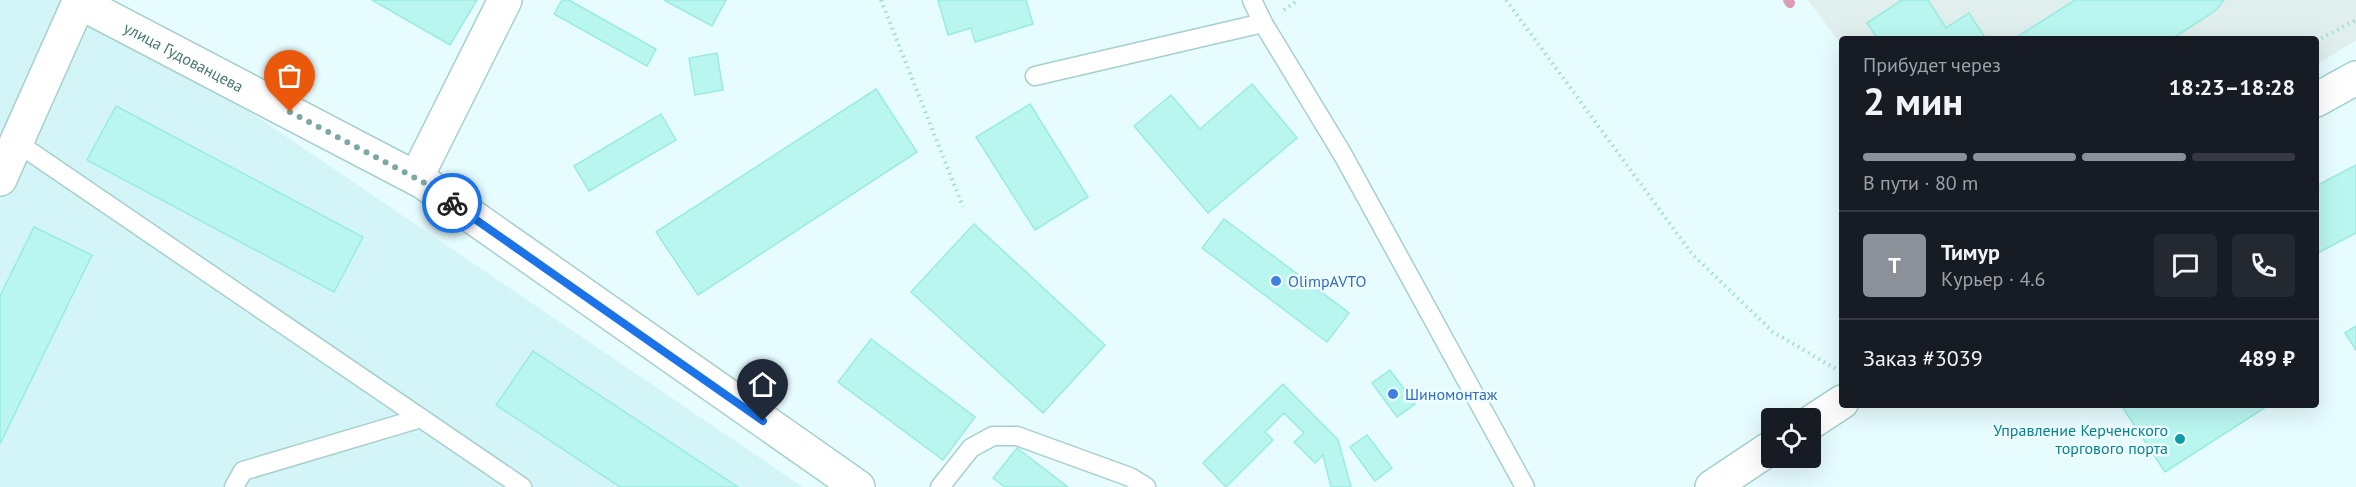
<!DOCTYPE html>
<html lang="ru">
<head>
<meta charset="utf-8">
<style>
	:root { --surface:#171b24; --page:#242831; --text:#f1f3f6; --muted:#9ea1a6; --line:#363941; --accent:#8c9099 }
	body { margin:0; font-family:"PT Sans",sans-serif; background:var(--page); color:var(--text); height:100vh; display:flex; flex-direction:column; font-size:22px; white-space:nowrap }
	* { box-sizing:border-box; margin:0 }
	p { font-size:20px; color:var(--muted) }
	.icon { flex:none; width:33px; height:33px; fill:none; stroke:currentColor; stroke-width:2; stroke-linecap:round; stroke-linejoin:round }
	.map { position:relative; flex:1; overflow:hidden }
	.side { position:absolute; left:1839px; top:36px; width:480px; height:372px; display:flex; flex-direction:column; background:var(--surface); border-radius:6px; box-shadow:0 6px 24px #0002 }
	.side>* { flex:none }
	.controls { position:absolute; left:1761px; top:408px; display:grid; gap:12px }
	.controls a { display:grid; place-items:center; width:60px; height:60px; border-radius:6px; background:var(--surface); box-shadow:0 6px 24px #0002; font-size:30px }
	.pin { position:absolute; display:grid; place-items:center; width:51px; height:51px; color:#fff; margin:-62px -26px; border-radius:50% 50% 50% 0; rotate:-45deg; box-shadow:0 0 6px #0007 }
	.pin .icon { rotate:45deg }
	.courier { position:absolute; display:grid; place-items:center; width:60px; height:60px; margin:-30px; border:4px solid #1a73e8; border-radius:50%; background:#fff; color:#222; box-shadow:0 2px 8px #0007 }
	.summary em { font-style:normal; font-weight:700 }
	.summary div { display:flex; flex-direction:column-reverse }
	.summary { display:flex; align-items:center; justify-content:space-between; height:102px; padding:0 24px }
	h1 { font-size:39px; font-weight:700; line-height:45px }
	.bar { display:grid; grid-template-columns:repeat(4,1fr); gap:9px 6px; align-content:center; height:72px; padding:0 24px }
	.bar i { height:8px; border-radius:4px; background:var(--line) }
	.bar .on { background:var(--accent) }
	.bar p { grid-column:span 4 }
	.line { display:flex; align-items:center; gap:15px; padding:0 24px; border-top:2px solid var(--line) }
	.line div { flex:1 }
	.round { display:grid; place-items:center; flex:none; width:63px; height:63px; border-radius:6px; background:var(--page) }
	.map>svg:first-child { display:block }
	.residential { fill:#d3f5f7 }
	.industrial { fill:#e0eeee }
	.lines { fill:none; stroke-linecap:round; stroke-linejoin:round }
	.stream { stroke:#dd9db3; stroke-width:10 }
	.building { fill:#baf6f0; stroke:#99ebe0; stroke-width:1.5 }
	.service-casing { stroke:#a7cfcc; stroke-width:21 }
	.minor-casing { stroke:#a7cfcc; stroke-width:36 }
	.secondary-casing { stroke:#a2d1cd; stroke-width:36 }
	.path { stroke:#9ddcd4; stroke-width:4; stroke-dasharray:1.5 4.5; stroke-linecap:butt }
	.service { stroke:#fff; stroke-width:18 }
	.minor { stroke:#fff; stroke-width:33 }
	.secondary { stroke:#fff; stroke-width:33 }
	.done { stroke:#7fa8a4; stroke-width:6; stroke-dasharray:0 10.8 }
	.route { stroke:#1a73e8; stroke-width:8 }
	.shop-dot { fill:#3f7fe0; stroke:#eefdff; stroke-width:2 }
	.culture-dot { fill:#0f9aa8; stroke:#eefdff; stroke-width:2 }
	.labels { text-anchor:middle; dominant-baseline:central; stroke-width:5; stroke-linejoin:round; paint-order:stroke }
	.street-label { font-size:16px; fill:#477a73; stroke:#eefdff }
	.shop-label { font-size:16px; fill:#366cbe; stroke:#eefdff; text-anchor:start }
	.culture-label { font-size:16px; fill:#0d838f; stroke:#eefdff; text-anchor:end }
</style>
</head>
<body>
<div class="map">
<svg width="2356" height="487" viewBox="0 0 2356 487">
	<rect width="100%" height="100%" fill="#e6fcfe"/>
	<path class="residential" d="M0,0H85L803,487H0Z"/>
	<path class="industrial" d="M1808,0H2356V40L2316,65V39H1842V46Z"/>
	<g class="lines">
		<path class="stream" d="M1788,0L1790,3"/>
	</g>
	<path class="building" d="M372,0H477L450,45Z
		M562,0H569L656,49L647,66L554,14Z
		M664,0H726L712,26Z
		M938,0H1026L1033,24L975,42L971,28L948,35Z
		M1902,0H1928L1946,28L1969,13L1986,39H1878L1867,23Z
		M2075,0H2224L2215,11L2172,39H2014Z
		M717,53L723,90L695,95L689,58Z
		M1252,84L1297,138L1208,213L1134,126L1171,95L1200,129Z
		M876,89L917,152L698,295L656,232Z
		M1030,104L1088,197L1035,230L976,137Z
		M116,106L363,237L334,292L87,160Z
		M661,114L676,140L589,191L574,166Z
		M2356,165V233L2316,254V186Z
		M1224,219L1349,313L1327,342L1202,248Z
		M974,224L1105,345L1043,413L911,292Z
		M34,227L92,255L0,444V296Z
		M2356,326V350L2345,333Z
		M871,339L975,417L943,460L838,382Z
		M533,351L738,487H620L496,405Z
		M1390,370L1415,404L1397,417L1372,383Z
		M1283,384L1338,440L1351,487H1331L1323,455L1315,463L1294,442L1304,433L1284,413L1265,432L1273,440L1226,487L1203,463Z
		M2121,405H2269L2165,472Z
		M1367,435L1392,468L1375,481L1350,447Z
		M1017,448L1068,487H1005L993,478Z"/>
	<g class="lines">
		<g class="service-casing">
			<path id="service" d="M1252,0L1263,23L1343,155L1525,487
				M1035,76L1263,23
				M16,142L522,487
				M234,487L243,471L421,418
				M940,487L971,448L993,436H1017L1130,477L1146,487"/>
		</g>
		<g class="minor-casing">
			<g id="minor">
				<path d="M416,178L505,0"/>
				<path id="s1" d="M0,179L79,2L423,182L858,487"/>
			</g>
		</g>
		<g class="secondary-casing">
			<path id="secondary" d="M2316,100L2356,78
				M1810,423L1842,402
				M1712,487L1772,447"/>
		</g>
		<path class="path" d="M881,0L963,207
			M1506,0L1692,254L1773,332L1836,369
			M1284,10L1298,0
			M2316,41L2356,20"/>
		<use href="#service" class="service"/>
		<use href="#minor" class="minor"/>
		<use href="#secondary" class="secondary"/>
	</g>
	<g class="lines">
		<path class="done" d="M290,112L423,182L452,203"/>
		<path class="route" d="M452,203L763,421"/>
	</g>
	<g class="shop-dot">
		<circle cx="1276" cy="281" r="6"/>
		<circle cx="1393" cy="394" r="6"/>
	</g>
	<circle class="culture-dot" cx="2180" cy="439" r="6"/>
	<g class="labels">
		<g class="street-label">
			<text stroke="none"><textPath href="#s1" startOffset="312">улица Гудованцева</textPath></text>
		</g>
		<g class="shop-label">
			<text x="1288" y="281">OlimpAVTO</text>
			<text x="1405" y="394">Шиномонтаж</text>
		</g>
		<g class="culture-label">
			<text x="2168" y="430">Управление Керченского<tspan x="2168" dy="18">торгового порта</tspan></text>
		</g>
	</g>
</svg>
<div class="controls">
<a><svg class="icon" aria-label="locate" viewBox="0 0 24 24"><circle cx="12" cy="12" r="6"/><path d="M12 2v4M12 18v4M2 12h4M18 12h4"/></svg></a>
</div>
<div class="pin" style="left:290px;top:112px;background:#ea580c"><svg class="icon" aria-label="bag" viewBox="0 0 24 24"><path d="M5 8h14l-1 12H6zM9 8a3 3 0 0 1 6 0"/></svg></div>
<div class="pin" style="left:763px;top:421px;background:#1f2937"><svg class="icon" aria-label="home" viewBox="0 0 24 24"><path d="M3 11l9-7 9 7M6 9v11h12V9"/></svg></div>
<div class="courier" style="left:452px;top:203px"><svg class="icon" aria-label="bike" viewBox="0 0 24 24"><circle cx="6" cy="16" r="4"/><circle cx="18" cy="16" r="4"/><path d="M6 16l4-8h5l3 8M10 8l3 8H6M13 5h3"/></svg></div>
<section class="side">
<div class="summary"><div><h1>2 мин</h1><p>Прибудет через</p></div><em>18:23–18:28</em></div>
<div class="bar"><i class="on"></i><i class="on"></i><i class="on"></i><i></i><p>В пути · 80 m</p></div>
<div class="line" style="height:108px"><b class="round" style="background:var(--accent);color:#fff">Т</b><div><b>Тимур</b><p>Курьер · 4.6</p></div><a class="round"><svg class="icon" aria-label="chat" viewBox="0 0 24 24"><path d="M4 5h16v11H9l-5 4z"/></svg></a><a class="round"><svg class="icon" aria-label="phone" viewBox="0 0 24 24"><path d="M5 4h4l2 5-3 2q2 4 5 5l2-3 5 2v4C11 20 4 13 5 4z"/></svg></a></div>
<div class="line" style="height:78px"><div>Заказ #3039</div><b>489 ₽</b></div>
</section>
</div>
</body>
</html>
